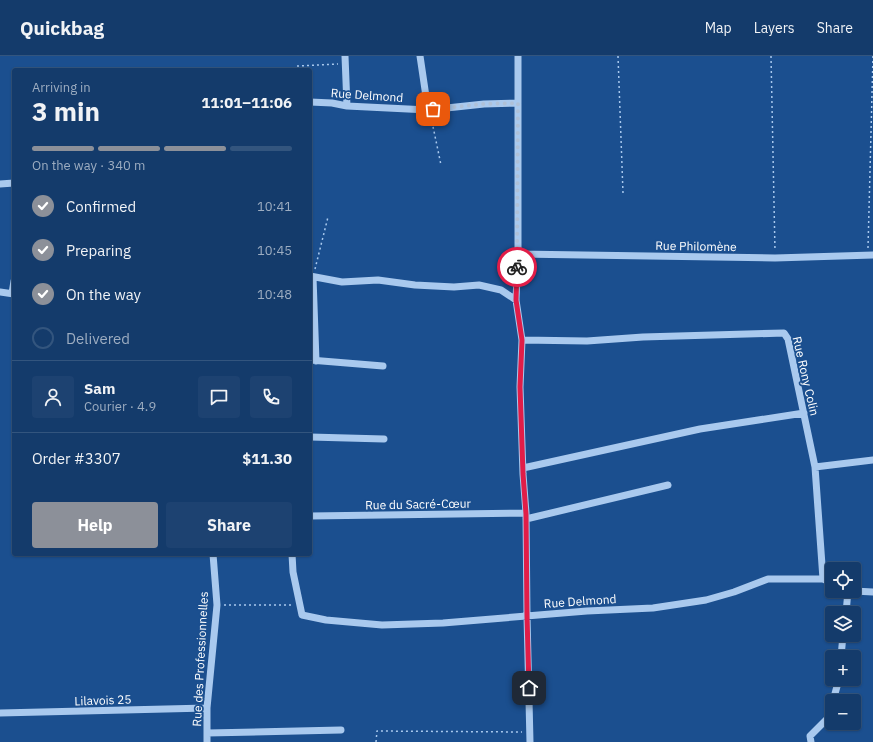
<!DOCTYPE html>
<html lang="en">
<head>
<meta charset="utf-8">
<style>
	:root { --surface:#143b6b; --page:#1d4271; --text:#f1f3f6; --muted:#9dadc1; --line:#33557e; --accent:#8c9099 }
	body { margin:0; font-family:"IBM Plex Sans",sans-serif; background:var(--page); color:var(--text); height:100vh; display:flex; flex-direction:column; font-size:15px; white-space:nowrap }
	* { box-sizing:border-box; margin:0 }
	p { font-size:13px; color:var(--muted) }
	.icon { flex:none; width:22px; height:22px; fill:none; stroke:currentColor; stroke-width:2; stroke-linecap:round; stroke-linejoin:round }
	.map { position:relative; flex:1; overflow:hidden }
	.side { position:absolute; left:12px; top:12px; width:300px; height:488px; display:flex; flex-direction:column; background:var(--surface); border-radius:4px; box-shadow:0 1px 3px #0004,0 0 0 1px var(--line) }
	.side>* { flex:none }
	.fabs { position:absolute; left:825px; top:506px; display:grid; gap:8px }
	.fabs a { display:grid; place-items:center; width:36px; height:36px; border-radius:4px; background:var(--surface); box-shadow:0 1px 3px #0004,0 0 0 1px var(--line); font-size:20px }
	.pin { position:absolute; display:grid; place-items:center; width:34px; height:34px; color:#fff; margin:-17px; border-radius:8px; box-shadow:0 2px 6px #0006 }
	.courier { position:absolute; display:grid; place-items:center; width:40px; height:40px; margin:-20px; border:3px solid #e11d48; border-radius:50%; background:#fff; color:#222; box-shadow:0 1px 5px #0007 }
	.head em { font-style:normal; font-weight:700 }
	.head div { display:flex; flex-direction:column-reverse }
	.head { display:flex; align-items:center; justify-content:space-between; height:68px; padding:0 20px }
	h1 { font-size:26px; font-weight:700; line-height:30px }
	.bar { display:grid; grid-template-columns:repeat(4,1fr); gap:6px 4px; align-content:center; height:48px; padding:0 20px }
	.bar i { height:5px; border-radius:3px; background:var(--line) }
	.bar .active { background:var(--accent) }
	.bar p { grid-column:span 4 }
	.line { display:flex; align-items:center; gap:10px; padding:0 20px; border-top:1px solid var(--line) }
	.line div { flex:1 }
	.round { display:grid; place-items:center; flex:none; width:42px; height:42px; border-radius:4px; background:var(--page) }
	ol { padding:0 20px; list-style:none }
	li { display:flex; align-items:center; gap:12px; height:44px }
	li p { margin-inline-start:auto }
	li .icon { padding:4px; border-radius:50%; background:var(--accent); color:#fff; stroke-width:4 }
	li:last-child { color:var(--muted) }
	li i { width:22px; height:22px; border:2px solid var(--line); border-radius:50% }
	.primary-button { display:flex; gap:8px; margin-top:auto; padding:8px 20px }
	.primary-button a { flex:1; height:46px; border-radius:4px; background:var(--accent); color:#fff; font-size:16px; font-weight:700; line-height:46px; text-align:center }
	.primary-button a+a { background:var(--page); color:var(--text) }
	header { display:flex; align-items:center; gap:24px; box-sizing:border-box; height:56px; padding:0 20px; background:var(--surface); border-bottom:1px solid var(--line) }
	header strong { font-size:19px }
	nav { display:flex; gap:22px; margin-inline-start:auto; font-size:14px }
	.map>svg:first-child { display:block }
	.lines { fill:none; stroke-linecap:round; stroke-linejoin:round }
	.path { stroke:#a9c9ee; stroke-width:1.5; stroke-dasharray:2 3; stroke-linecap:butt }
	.minor { stroke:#a9c9ee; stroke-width:7 }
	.done { stroke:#afc1d8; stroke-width:4; stroke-dasharray:0 7.2 }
	.route { stroke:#e11d48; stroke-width:5 }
	.labels { text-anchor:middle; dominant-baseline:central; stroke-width:3.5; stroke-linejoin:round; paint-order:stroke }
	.street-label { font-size:12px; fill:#fff; stroke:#1b4f8f }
</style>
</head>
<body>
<header>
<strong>Quickbag</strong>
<nav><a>Map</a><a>Layers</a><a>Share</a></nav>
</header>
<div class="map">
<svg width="873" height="686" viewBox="0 0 873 686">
	<rect width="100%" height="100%" fill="#1b4f8f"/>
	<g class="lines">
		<path class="path" d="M618,0L623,137
			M771,0L775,195
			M297,10L338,8
			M431,61L441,109
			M868,192L873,0
			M315,213L328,161
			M224,549H292
			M376,686L377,675L522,676"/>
		<path class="minor" d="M345,0L347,50
			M420,0L428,54
			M518,0V198L516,244L522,284L520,331L523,418L526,457L527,560L530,686
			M310,46L332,47L347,50L428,54L484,48L518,47
			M0,128L14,127
			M518,198L775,202L873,199
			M310,220L342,226L378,224L415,229L454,231L479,229L501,234L516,244
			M313,221L316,305
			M0,236L14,238
			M12,237L14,225
			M522,284L587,285L643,281L784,277L788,283L815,411L823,523L832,527
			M310,304L383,310
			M310,381L384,383
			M815,411L873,404
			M523,412L700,373L804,357
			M310,460L526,457
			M526,463L668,429
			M292,498L293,516L302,559L326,564L382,569L443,567L587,555L653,552L706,544L734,536L768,523H823
			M854,535L873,536
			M846,557L848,535
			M841,601L843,579
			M833,645L839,623
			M0,657L207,652
			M207,677L341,674
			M207,686V652L217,549L213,498
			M811,686L810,680L828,662L832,648"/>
	</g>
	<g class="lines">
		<path class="done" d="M433,53L484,48L518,47L517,211"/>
		<path class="route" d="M517,211L516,244L522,284L520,331L523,418L526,458L527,560L529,632"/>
	</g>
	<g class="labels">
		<g class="street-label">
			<text transform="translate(367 39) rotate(4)">Rue Delmond</text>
			<text transform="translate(696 190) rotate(1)">Rue Philomène</text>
			<text transform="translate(806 320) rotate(77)">Rue Rony Colin</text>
			<text transform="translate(418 448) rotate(-1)">Rue du Sacré-Cœur</text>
			<text transform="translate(580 545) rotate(-4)">Rue Delmond</text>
			<text transform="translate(200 603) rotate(-87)">Rue des Professionnelles</text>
			<text transform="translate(103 644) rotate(-2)">Lilavois 25</text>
		</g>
	</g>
</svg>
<div class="fabs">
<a><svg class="icon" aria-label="locate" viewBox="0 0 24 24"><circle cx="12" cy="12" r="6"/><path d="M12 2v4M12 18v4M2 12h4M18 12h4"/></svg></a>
<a><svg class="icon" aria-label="layers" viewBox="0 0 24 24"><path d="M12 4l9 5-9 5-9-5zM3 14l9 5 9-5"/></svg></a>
<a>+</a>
<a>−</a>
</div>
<div class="pin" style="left:433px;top:53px;background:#ea580c"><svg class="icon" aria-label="bag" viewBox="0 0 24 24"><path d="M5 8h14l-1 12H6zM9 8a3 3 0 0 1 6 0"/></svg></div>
<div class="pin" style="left:529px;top:632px;background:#1f2937"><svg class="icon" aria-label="home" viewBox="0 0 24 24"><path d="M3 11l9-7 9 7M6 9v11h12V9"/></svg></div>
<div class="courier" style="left:517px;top:211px"><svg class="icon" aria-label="bike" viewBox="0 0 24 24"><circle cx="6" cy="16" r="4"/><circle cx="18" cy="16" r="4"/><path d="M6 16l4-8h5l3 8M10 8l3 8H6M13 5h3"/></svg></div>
<section class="side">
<div class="head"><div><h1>3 min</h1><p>Arriving in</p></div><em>11:01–11:06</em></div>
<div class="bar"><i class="active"></i><i class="active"></i><i class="active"></i><i></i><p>On the way · 340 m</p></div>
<ol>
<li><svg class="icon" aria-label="check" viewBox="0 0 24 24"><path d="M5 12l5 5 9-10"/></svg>Confirmed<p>10:41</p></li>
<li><svg class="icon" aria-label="check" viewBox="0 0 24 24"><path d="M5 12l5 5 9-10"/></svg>Preparing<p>10:45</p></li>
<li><svg class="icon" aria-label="check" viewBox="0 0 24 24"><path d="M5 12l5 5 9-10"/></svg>On the way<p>10:48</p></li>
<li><i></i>Delivered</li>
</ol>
<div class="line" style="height:72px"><a class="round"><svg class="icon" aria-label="person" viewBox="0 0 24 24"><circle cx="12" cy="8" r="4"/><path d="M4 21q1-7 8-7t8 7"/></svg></a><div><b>Sam</b><p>Courier · 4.9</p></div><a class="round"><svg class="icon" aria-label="chat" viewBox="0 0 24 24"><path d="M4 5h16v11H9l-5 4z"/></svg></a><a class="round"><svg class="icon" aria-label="phone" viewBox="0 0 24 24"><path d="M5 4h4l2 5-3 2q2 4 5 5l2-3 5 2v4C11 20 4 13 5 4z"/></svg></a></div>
<div class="line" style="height:52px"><div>Order #3307</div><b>$11.30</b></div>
<div class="primary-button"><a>Help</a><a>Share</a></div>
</section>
</div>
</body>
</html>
